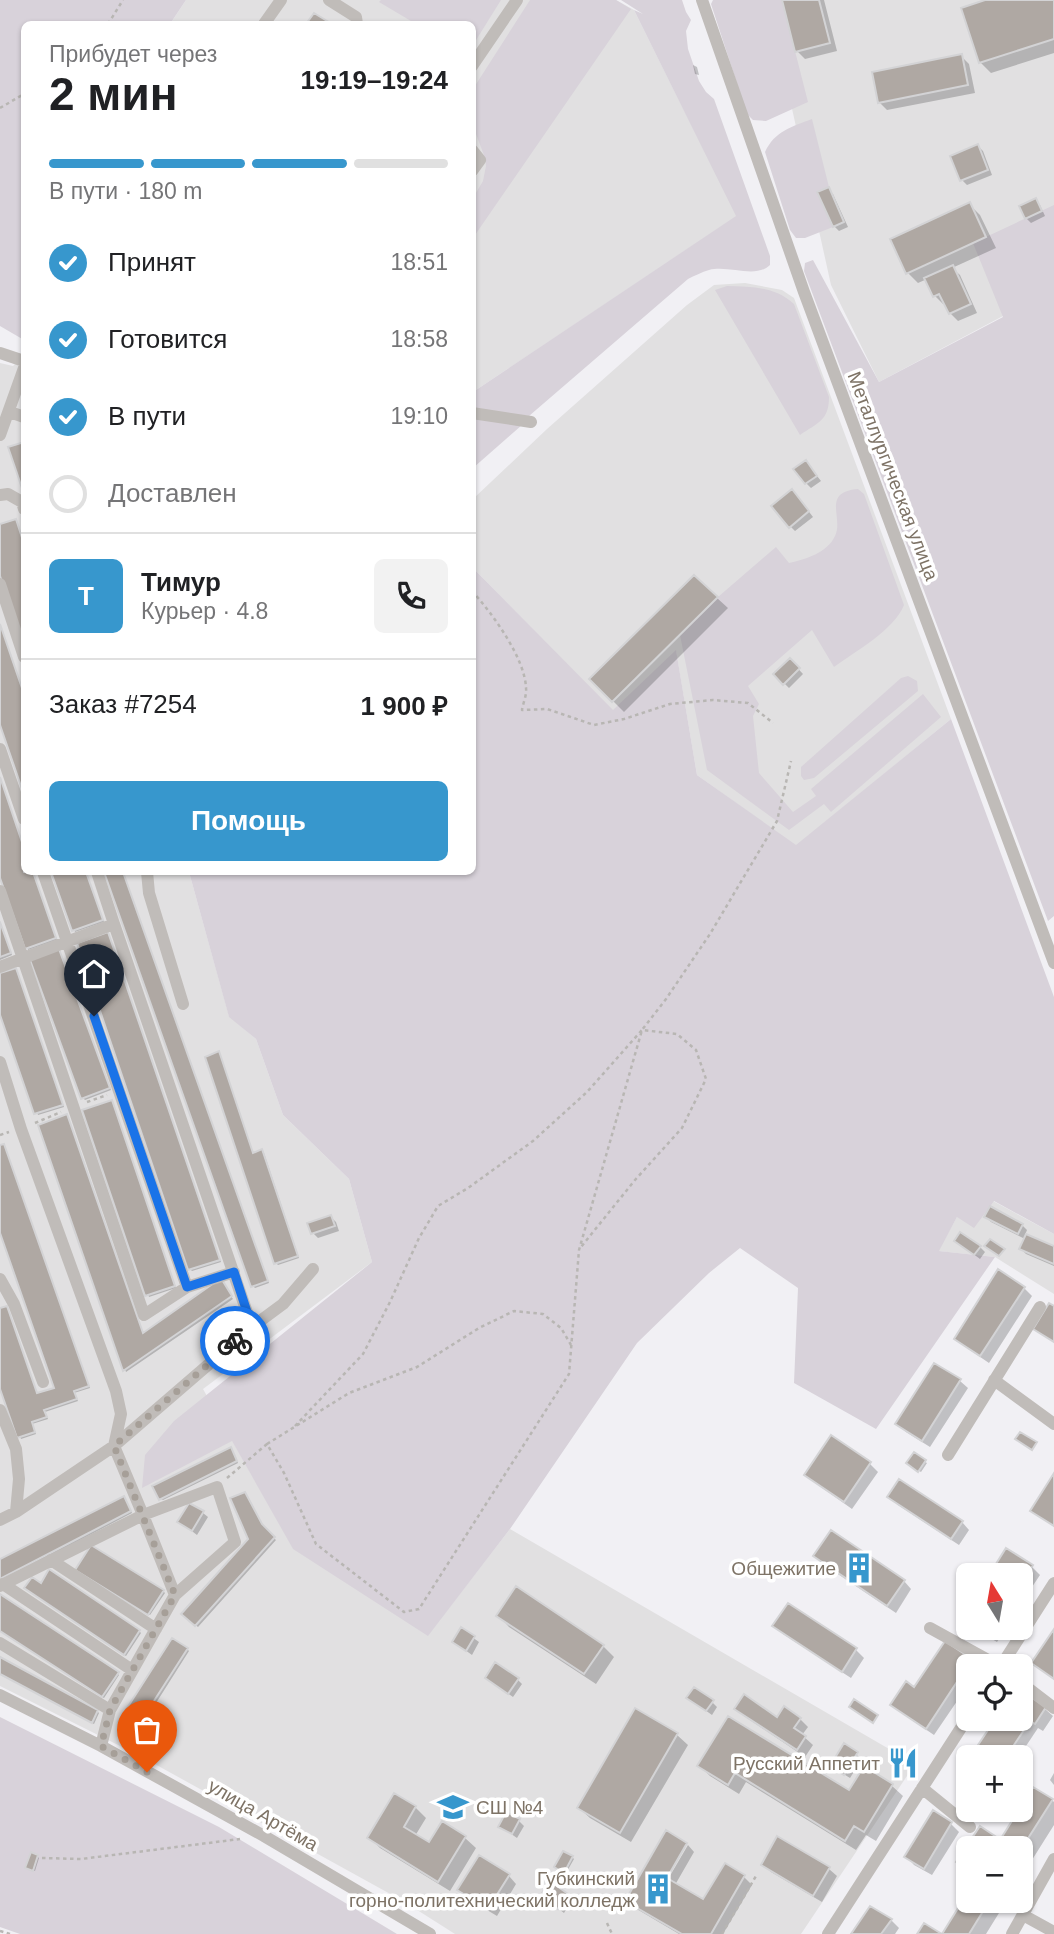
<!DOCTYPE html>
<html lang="ru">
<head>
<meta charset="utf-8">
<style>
	:root { --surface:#fff; --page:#f2f2f2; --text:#202124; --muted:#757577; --line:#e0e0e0; --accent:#3797cd }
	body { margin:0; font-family:Helvetica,sans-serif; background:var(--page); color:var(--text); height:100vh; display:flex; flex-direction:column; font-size:26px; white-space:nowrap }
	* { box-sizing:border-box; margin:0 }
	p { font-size:23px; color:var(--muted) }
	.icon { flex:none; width:38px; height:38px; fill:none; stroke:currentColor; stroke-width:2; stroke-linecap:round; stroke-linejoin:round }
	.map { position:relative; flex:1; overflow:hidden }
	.drawer { position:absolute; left:21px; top:21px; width:455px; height:854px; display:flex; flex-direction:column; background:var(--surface); border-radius:10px; box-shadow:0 2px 5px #0004 }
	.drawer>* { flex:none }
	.needle { width:46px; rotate:349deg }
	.fabs { position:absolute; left:956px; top:1563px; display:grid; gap:14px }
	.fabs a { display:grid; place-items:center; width:77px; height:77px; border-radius:10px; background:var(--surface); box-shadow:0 2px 5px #0004; font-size:35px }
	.pin { position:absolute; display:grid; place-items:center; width:60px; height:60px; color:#fff; margin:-72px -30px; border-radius:50% 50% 50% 0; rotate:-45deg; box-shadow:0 0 7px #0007 }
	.pin .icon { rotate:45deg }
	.courier { position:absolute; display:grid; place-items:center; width:70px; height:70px; margin:-35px; border:5px solid #1a73e8; border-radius:50%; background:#fff; color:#222; box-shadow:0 2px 9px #0007 }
	.headline em { font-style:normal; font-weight:700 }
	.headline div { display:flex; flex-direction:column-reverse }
	.headline { display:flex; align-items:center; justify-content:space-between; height:119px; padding:0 28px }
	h1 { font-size:46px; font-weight:700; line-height:52px }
	.bar { display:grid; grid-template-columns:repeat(4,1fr); gap:10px 7px; align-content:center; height:84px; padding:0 28px }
	.bar i { height:9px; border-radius:5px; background:var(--line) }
	.bar .selected { background:var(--accent) }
	.bar p { grid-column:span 4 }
	.line { display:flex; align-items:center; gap:18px; padding:0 28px; border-top:2px solid var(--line) }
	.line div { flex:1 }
	.round { display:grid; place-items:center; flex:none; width:74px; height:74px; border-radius:10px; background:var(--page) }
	ol { padding:0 28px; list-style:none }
	li { display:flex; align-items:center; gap:21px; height:77px }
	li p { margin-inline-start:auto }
	li .icon { padding:7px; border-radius:50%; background:var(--accent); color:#fff; stroke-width:4 }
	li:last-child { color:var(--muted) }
	li i { width:38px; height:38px; border:4px solid var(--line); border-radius:50% }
	.primary-button { display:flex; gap:14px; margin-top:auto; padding:14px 28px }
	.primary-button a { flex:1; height:80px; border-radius:10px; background:var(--accent); color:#fff; font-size:28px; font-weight:700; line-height:80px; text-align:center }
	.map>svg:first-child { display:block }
	.built { fill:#e1e0e1 }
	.green { fill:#d8d2da }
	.shadow { fill:#0003 }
	.building { fill:#afa8a3; stroke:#d3d3d5; stroke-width:2 }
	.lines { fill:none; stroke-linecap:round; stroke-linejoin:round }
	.path { stroke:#b8b6b3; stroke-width:2.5; stroke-dasharray:3.5 3.5; stroke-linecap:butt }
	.minor { stroke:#c0bcb9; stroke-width:12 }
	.done { stroke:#a69f98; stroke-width:7; stroke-dasharray:0 12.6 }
	.route { stroke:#1a73e8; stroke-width:9 }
	.labels { text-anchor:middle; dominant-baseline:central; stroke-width:7; stroke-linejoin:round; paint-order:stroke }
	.street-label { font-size:19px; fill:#7e7366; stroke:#fff }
	.poi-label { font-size:19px; fill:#7e7366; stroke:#fff; text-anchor:end }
</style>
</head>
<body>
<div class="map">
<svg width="1054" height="1934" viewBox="0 0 1054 1934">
	<rect width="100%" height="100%" fill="#f1f0f4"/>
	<path class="built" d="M186,0H616L634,10L737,216L473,392L472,24H170Z
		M768,0H1054V227L1003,316L879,382L831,285Z
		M745,283L782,290L794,298L951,719L796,846L697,775L676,651L613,711L473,568V499L547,429L687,305L714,285Z
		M24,355V872H189L229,1016L256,1039L283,1115L349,1179L372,1262L203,1389L293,1548L428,1635L510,1529L915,1764L801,1934H455L403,1901L142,1757L0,1686V363L13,366Z
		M993,1201L1054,1234V1294L995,1257L938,1251L957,1217Z"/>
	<path class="green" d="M0,0H186L170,24H24V340L0,326Z
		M381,0H501L473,45L472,24H416L379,2Z
		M530,0H616L631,9L473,238V198L483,181L486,166L485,158L473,126V89Z
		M621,0H682L686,12L691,20L686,31L688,49L699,81L706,92L714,99L770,256V265C756,279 729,265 709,270C702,272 694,276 688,279L529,416L473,409V392L736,216L634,10L643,14Z
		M713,0H782L808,102L766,121L753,120L747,114L711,4Z
		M812,119L829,187L817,193L833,227L805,238H796L790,230L765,152C775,131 791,127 812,119Z
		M1054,205V916L1048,921L804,271L805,263L813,260L879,382L1003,317L973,243Z
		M727,286C753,287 774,286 794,304L829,397C829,421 817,423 800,435L715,290Z
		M473,418L522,425L473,468Z
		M858,489L864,494L904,605C894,630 856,651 834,667L812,630L748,686L759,704L753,716L759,773L793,812L816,796L811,789L923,694L941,717L831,812L824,804L789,830L707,770L680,635L718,597L776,547L789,563C806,559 827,553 835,536C844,518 821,492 858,489Z
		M473,568L613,710L676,650L697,775L796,845L951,719L1054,997V1234L994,1201L974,1228L957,1217L939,1251L995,1257L876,1429L794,1383L798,1288L740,1248L709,1273L637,1343L510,1529L428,1636L293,1549L232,1441L142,1488L145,1455L174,1421L372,1262L349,1179L283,1115L256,1039L229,1017L189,872H472Z
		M908,676L917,681L918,691L814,778L804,780L801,776V767L901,678Z
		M0,1717L219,1827L397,1934H20L0,1927Z"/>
	<path class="shadow" d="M784,0H824L837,51L805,59L797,51Z
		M991,0H1054V53L991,73L980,62Z
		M961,56L969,64L975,93L887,110L879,102Z
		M693,65L697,67L699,75L695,74Z
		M978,146L983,151L992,175L967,185L962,180L952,157Z
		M828,189L833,194L848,227L839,231L834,226Z
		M1035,200L1040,205L1045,216L1031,223L1026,218Z
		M969,204L980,215L996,248L952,268L960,275L977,313L958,321L950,313L945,303L943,304L935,296L927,279L918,283L908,273Z
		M810,467L821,481L811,488L806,483Z
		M797,496L813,517L795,531L790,526Z
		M15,521L24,543V640L0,571V526Z
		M717,598L728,608L624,712L591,679Z
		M0,624L24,694V790L0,719Z
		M790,660L803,674L789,688L775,674Z
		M0,777L24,848V872H33L57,940L28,950L0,873Z
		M53,872H86L104,922L75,932Z
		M106,872H123L269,1283L255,1288L253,1286Z
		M0,921L12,955L0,960Z
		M109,936L221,1262L192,1271L190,1269Z
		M59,951L111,1090L85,1100L83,1098Z
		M17,972L64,1107L38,1115L0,1009V975Z
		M219,1053L254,1155L262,1151L264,1153L299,1258L278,1265L276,1263Z
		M113,1104L176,1288L149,1297L84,1111Z
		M67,1116L144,1335L222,1283L233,1299L126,1372L40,1126Z
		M4,1146L90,1388L74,1393L78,1401L45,1412L48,1419L32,1424L36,1434L21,1439L0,1383V1310H8L38,1395L56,1389L0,1227V1147Z
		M331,1217L336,1222L339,1231L318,1238L313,1233Z
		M986,1217L1022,1225L1027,1230L1025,1235L1054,1248V1266L1026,1254L1021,1249L1025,1239L991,1222Z
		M956,1241L980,1247L985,1252L980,1259Z
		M1024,1288L1032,1296L989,1363L964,1346L956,1339Z
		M960,1381L968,1388L930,1447L906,1432L898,1424Z
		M832,1437L870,1464L878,1472L852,1509L814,1482L806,1475Z
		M232,1451L238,1463L163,1500L161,1499Z
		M925,1462L927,1463L921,1472L910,1465Z
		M890,1497L962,1522L969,1530L959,1545L898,1505Z
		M126,1500L132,1513L0,1582V1561Z
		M203,1513L208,1517L197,1535L180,1522Z
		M263,1528L276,1540L198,1627L183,1614Z
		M815,1556L904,1581L911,1589L896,1613L823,1564Z
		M1032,1567L1040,1575L1020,1605V1575H991Z
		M79,1571L163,1591L165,1593L150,1615Z
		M41,1585L139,1631L141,1633L126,1656L28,1590Z
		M0,1597L117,1673L119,1675L104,1698L0,1630Z
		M788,1605L856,1650L864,1658L851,1678L783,1634L775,1626Z
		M968,1611V1623L963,1618Z
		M499,1616L603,1646L614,1657L596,1684L509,1627Z
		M973,1628H1006L997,1642Z
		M462,1630L479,1642L472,1655L454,1642Z
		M945,1643L976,1666H968V1685L934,1735L900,1712L892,1704L914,1689Z
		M187,1649L189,1651L137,1733L123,1724Z
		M0,1659L97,1711L99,1713L94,1724L0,1673Z
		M517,1679L522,1684L513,1697L492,1682Z
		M688,1698L712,1702L717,1707L712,1715Z
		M737,1708L777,1719H800L808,1727L802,1735L813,1745L805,1757L744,1716Z
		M1045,1709L1053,1716L1043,1731L1038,1728L1020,1755L1029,1764L1020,1777V1757H972L1020,1718Z
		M677,1735L688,1745L631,1842L590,1818L579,1808Z
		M844,1746L862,1759L850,1778L837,1770Z
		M908,1762L913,1766L909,1771L904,1767Z
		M699,1765L849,1793L864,1768L892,1786L903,1796L876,1841L866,1835L856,1850L746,1782L739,1794L710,1776Z
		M1054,1773V1785L1050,1780Z
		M395,1795L415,1807L426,1818L415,1836L430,1845L443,1824L465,1838L476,1848L450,1891L380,1848L369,1837Z
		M1052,1800L1054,1802V1825L1020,1879V1848H968V1870L958,1862L980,1829L1000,1843Z
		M933,1813L951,1824L959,1832L932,1875L914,1865L907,1857Z
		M519,1821L524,1826L517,1838L500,1826Z
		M688,1845L694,1852L675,1885L704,1902L725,1866L744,1877L752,1885L723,1934H679L635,1908L627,1900L661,1885L664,1886Z
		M37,1856L39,1858L35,1871L29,1869Z
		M572,1857L574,1859L566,1873L558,1869Z
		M763,1864L829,1869L837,1876L822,1902L771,1872Z
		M509,1876L516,1884L497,1916L467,1898L459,1890Z
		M550,1884L572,1900L564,1913L542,1896Z
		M968,1900H1007L986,1934H944Z
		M891,1920L899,1928L895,1934H853Z"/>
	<path class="building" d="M782,0H819L830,43L795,52Z
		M985,0H1054V39L979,63L961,8Z
		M314,13L332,24H306Z
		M962,54L968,85L878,103L872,72Z
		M978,144L988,170L960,181L950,156Z
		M829,187L844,222L833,227L817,192Z
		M1036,198L1042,211L1025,219L1019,206Z
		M970,202L986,237L906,274L890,239Z
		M953,265L971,304L949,314L939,294L933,297L924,278Z
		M24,442V494L8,447Z
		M806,460L817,476L805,484L793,469Z
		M792,489L809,511L789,528L771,506Z
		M16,519L24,544V645L0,576V524Z
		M694,575L718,597L612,702L589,679Z
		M0,624L24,694V795L0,725Z
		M790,658L800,668L783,685L773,674Z
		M0,777L24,848V872H33L56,938L25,949L0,878Z
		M51,872H86L103,920L72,931Z
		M104,872H123L268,1281L251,1287Z
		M0,922L11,953L0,957Z
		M108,932L220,1260L188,1270L77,943Z
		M59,949L110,1088L81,1099L30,960Z
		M16,968L63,1105L34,1114L0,1015V973Z
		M219,1051L253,1153L262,1149L298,1256L274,1264L205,1057Z
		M112,1100L175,1286L145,1296L82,1110Z
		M67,1114L143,1333L221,1278L232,1296L123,1371L38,1125Z
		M4,1144L89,1386L74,1391L77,1399L44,1410L47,1417L32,1422L35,1432L17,1438L0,1389V1308L7,1306L37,1393L54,1388L0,1233V1145Z
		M990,1206L1023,1224L1018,1234L984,1217Z
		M331,1215L335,1226L311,1234L307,1223Z
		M960,1232L981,1246L974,1255L954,1241Z
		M1026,1234L1054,1246V1264L1019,1249Z
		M990,1239L1005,1249L999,1256L984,1246Z
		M998,1269L1025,1287L980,1356L954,1339Z
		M1049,1303L1054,1306V1342L1033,1329Z
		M934,1363L961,1379L922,1441L895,1424Z
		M1020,1432L1037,1442L1032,1450L1015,1439Z
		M831,1435L871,1462L844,1502L804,1475Z
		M231,1447L237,1461L159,1500L152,1486Z
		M914,1452L926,1460L918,1472L906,1463Z
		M1054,1473V1526L1030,1511Z
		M899,1479L963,1521L951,1539L887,1497Z
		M245,1492L262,1524L275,1537L195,1626L181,1614L248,1539L230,1498Z
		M124,1496L131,1511L0,1579V1559Z
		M189,1503L204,1511L192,1531L177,1522Z
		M831,1530L905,1580L887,1606L813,1556Z
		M91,1545L164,1590L148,1615L75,1570Z
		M1006,1548L1033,1565L1020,1585V1575H989Z
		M49,1569L140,1630L124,1655L24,1588L32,1577L41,1583Z
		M516,1586L604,1645L584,1674L496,1616Z
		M0,1594L119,1672L102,1697L0,1631Z
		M788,1603L857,1648L842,1672L772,1626Z
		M461,1627L475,1636L466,1651L452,1642Z
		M1054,1629V1679L1031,1663Z
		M172,1638L188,1648L134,1732L118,1722Z
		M945,1641L972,1659L926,1729L890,1705L906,1681L914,1687Z
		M0,1657L98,1710L92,1723L0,1674Z
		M495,1662L519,1678L508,1694L485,1678Z
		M694,1687L714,1700L706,1711L686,1698Z
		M1020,1690L1046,1707L1035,1724L1030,1721L1012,1748L1022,1755L1020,1758L970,1757L996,1718H1020Z
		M744,1694L777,1717L784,1706L801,1718L794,1728L806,1736L797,1750L734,1709Z
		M854,1699L878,1715L873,1723L849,1707Z
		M635,1708L678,1733L620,1833L577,1808Z
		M728,1716L849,1790L864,1766L893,1784L864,1832L854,1826L845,1841L735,1773L728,1785L697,1766Z
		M844,1743L858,1752L844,1775L830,1766Z
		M1033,1787L1053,1799L1020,1851V1848H995Z
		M394,1793L416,1806L404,1827L429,1842L442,1821L466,1836L438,1882L367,1838Z
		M933,1810L952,1822L924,1869L904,1857Z
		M506,1812L520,1819L512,1834L498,1827Z
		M980,1826L998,1838L991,1848H968V1870L956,1862Z
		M666,1830L687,1843L667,1878L703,1899L725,1863L745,1875L711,1934H682L625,1901Z
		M777,1836L830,1867L813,1896L761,1865Z
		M563,1851L573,1856L564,1873L554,1867Z
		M31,1852L38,1855L33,1871L25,1868Z
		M479,1855L510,1874L488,1909L457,1890Z
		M550,1881L568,1894L558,1909L540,1896Z
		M968,1892V1900H990L969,1934H917L924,1923L942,1934Z
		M870,1906L892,1919L881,1934H851Z"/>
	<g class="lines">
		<path class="path" d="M108,24L123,0
			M0,108L24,94
			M472,591C492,613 525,658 526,688C527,695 523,703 522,710L547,709L594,725L624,719L670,704L713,700L748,703L773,723
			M87,1102L107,1095
			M35,1123L61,1112
			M0,1135L9,1132
			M295,1426L363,1354L390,1302L419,1238L438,1206L468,1188L533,1141L587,1092L642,1030L677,1034L696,1050L706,1079L682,1128L635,1180L581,1247
			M267,1444L349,1393L417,1367L479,1328L514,1311L543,1314L561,1328L571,1345
			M227,1478L267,1444L284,1473L316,1544L404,1612L419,1609L569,1374L579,1250L642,1030L666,999L710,934L777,821L791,761
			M42,1858L81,1859L240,1839
			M607,1923L612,1934
			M0,1931L10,1934
			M722,1934L756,1876"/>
		<path class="minor" d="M329,0L356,17L357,24
			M702,0L804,292L1054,963
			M264,24L281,0
			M472,66L517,0
			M472,150L480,160L472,171
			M0,353L24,361
			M10,412L24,417
			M472,413L531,422
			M0,435L24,368
			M0,495L8,494L22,502L24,509
			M0,584L24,657
			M0,749L24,819
			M43,872L187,1287L234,1272
			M147,872L149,893L183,1004
			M0,891L144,1315L187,1287
			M114,924L252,1327
			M0,967L114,924L97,872
			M0,1062L21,1129L116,1391L121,1414L114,1446L143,1515L217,1487L235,1542L175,1595
			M0,1279L14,1304L43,1382
			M994,1380L1054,1424
			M0,1410L16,1449L19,1479L16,1512
			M948,1455L1040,1307
			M0,1520L16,1512L114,1446L252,1327L283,1304L313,1269
			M51,1560L156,1629
			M3,1584L132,1670
			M0,1586L143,1515L175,1595L110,1710L101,1746
			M930,1628L999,1666
			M0,1643L110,1710
			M1001,1666L1054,1583
			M1020,1682L1054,1708
			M0,1695L101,1746L264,1836L430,1934
			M922,1788L970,1827
			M1023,1915L1054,1932
			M828,1934L968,1717
			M1012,1934L1054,1859"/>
	</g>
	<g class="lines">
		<path class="done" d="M147,1772L101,1746L110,1710L175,1595L114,1446L235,1341"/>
		<path class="route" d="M94,1016L187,1287L234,1272L252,1327L235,1341"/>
	</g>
	<defs>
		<g id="building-bare" transform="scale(2.415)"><path d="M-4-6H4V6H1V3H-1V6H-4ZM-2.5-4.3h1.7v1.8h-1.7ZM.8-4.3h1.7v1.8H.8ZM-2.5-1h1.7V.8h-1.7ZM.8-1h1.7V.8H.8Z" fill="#3797cd" stroke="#fff" stroke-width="2.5" paint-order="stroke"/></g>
		<g id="restaurant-bare" transform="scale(2.415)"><path d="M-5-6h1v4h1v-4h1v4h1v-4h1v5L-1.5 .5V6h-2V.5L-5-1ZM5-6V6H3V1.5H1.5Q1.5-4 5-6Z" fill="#3797cd" stroke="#fff" stroke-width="2.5" paint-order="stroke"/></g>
		<g id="school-bare" transform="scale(2.415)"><path d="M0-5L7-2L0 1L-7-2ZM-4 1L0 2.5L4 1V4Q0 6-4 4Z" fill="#3797cd" stroke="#fff" stroke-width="2.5" paint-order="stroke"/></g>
	</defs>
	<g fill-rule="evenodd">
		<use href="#building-bare" x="859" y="1568"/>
		<use href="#restaurant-bare" x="903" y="1763"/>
		<use href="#school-bare" x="453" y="1807"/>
		<use href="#building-bare" x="658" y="1889"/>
	</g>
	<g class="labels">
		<g class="street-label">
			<text transform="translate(893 476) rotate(69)">Металлургическая улица</text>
			<text transform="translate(263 1815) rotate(30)">улица Артёма</text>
		</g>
		<g class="poi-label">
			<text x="836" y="1568">Общежитие</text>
			<text x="880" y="1763">Русский Аппетит</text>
			<text x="476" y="1807" text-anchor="start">СШ №4</text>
			<text x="635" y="1878">Губкинский<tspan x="635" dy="22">горно-политехнический колледж</tspan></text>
		</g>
	</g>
</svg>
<div class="fabs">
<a><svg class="needle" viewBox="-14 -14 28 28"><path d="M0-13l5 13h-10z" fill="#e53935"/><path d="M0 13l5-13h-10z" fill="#757577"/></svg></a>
<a><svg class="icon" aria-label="locate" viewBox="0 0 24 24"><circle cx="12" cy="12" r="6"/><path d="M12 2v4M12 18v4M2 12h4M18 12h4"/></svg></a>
<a>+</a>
<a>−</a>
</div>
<div class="pin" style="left:147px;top:1772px;background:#ea580c"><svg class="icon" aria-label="bag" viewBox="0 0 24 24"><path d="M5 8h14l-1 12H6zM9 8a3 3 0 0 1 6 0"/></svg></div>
<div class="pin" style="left:94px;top:1016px;background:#1f2937"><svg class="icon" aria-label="home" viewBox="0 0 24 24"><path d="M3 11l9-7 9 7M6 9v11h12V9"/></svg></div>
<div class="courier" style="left:235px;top:1341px"><svg class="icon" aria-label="bike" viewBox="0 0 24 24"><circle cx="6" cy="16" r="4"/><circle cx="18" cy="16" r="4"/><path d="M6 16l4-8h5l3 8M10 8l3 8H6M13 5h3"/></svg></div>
<section class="drawer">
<div class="headline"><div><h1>2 мин</h1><p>Прибудет через</p></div><em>19:19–19:24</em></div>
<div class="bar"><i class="selected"></i><i class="selected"></i><i class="selected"></i><i></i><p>В пути · 180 m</p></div>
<ol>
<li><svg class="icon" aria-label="check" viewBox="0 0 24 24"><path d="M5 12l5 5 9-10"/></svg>Принят<p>18:51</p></li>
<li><svg class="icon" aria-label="check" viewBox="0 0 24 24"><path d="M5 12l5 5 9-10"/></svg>Готовится<p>18:58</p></li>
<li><svg class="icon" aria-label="check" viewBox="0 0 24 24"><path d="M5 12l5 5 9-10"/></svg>В пути<p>19:10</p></li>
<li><i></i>Доставлен</li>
</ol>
<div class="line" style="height:126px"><b class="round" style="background:var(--accent);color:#fff">Т</b><div><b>Тимур</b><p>Курьер · 4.8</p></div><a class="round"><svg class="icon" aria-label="phone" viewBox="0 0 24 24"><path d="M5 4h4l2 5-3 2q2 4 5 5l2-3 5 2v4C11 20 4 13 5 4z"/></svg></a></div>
<div class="line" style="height:91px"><div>Заказ #7254</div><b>1 900 ₽</b></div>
<div class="primary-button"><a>Помощь</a></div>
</section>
</div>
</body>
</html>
